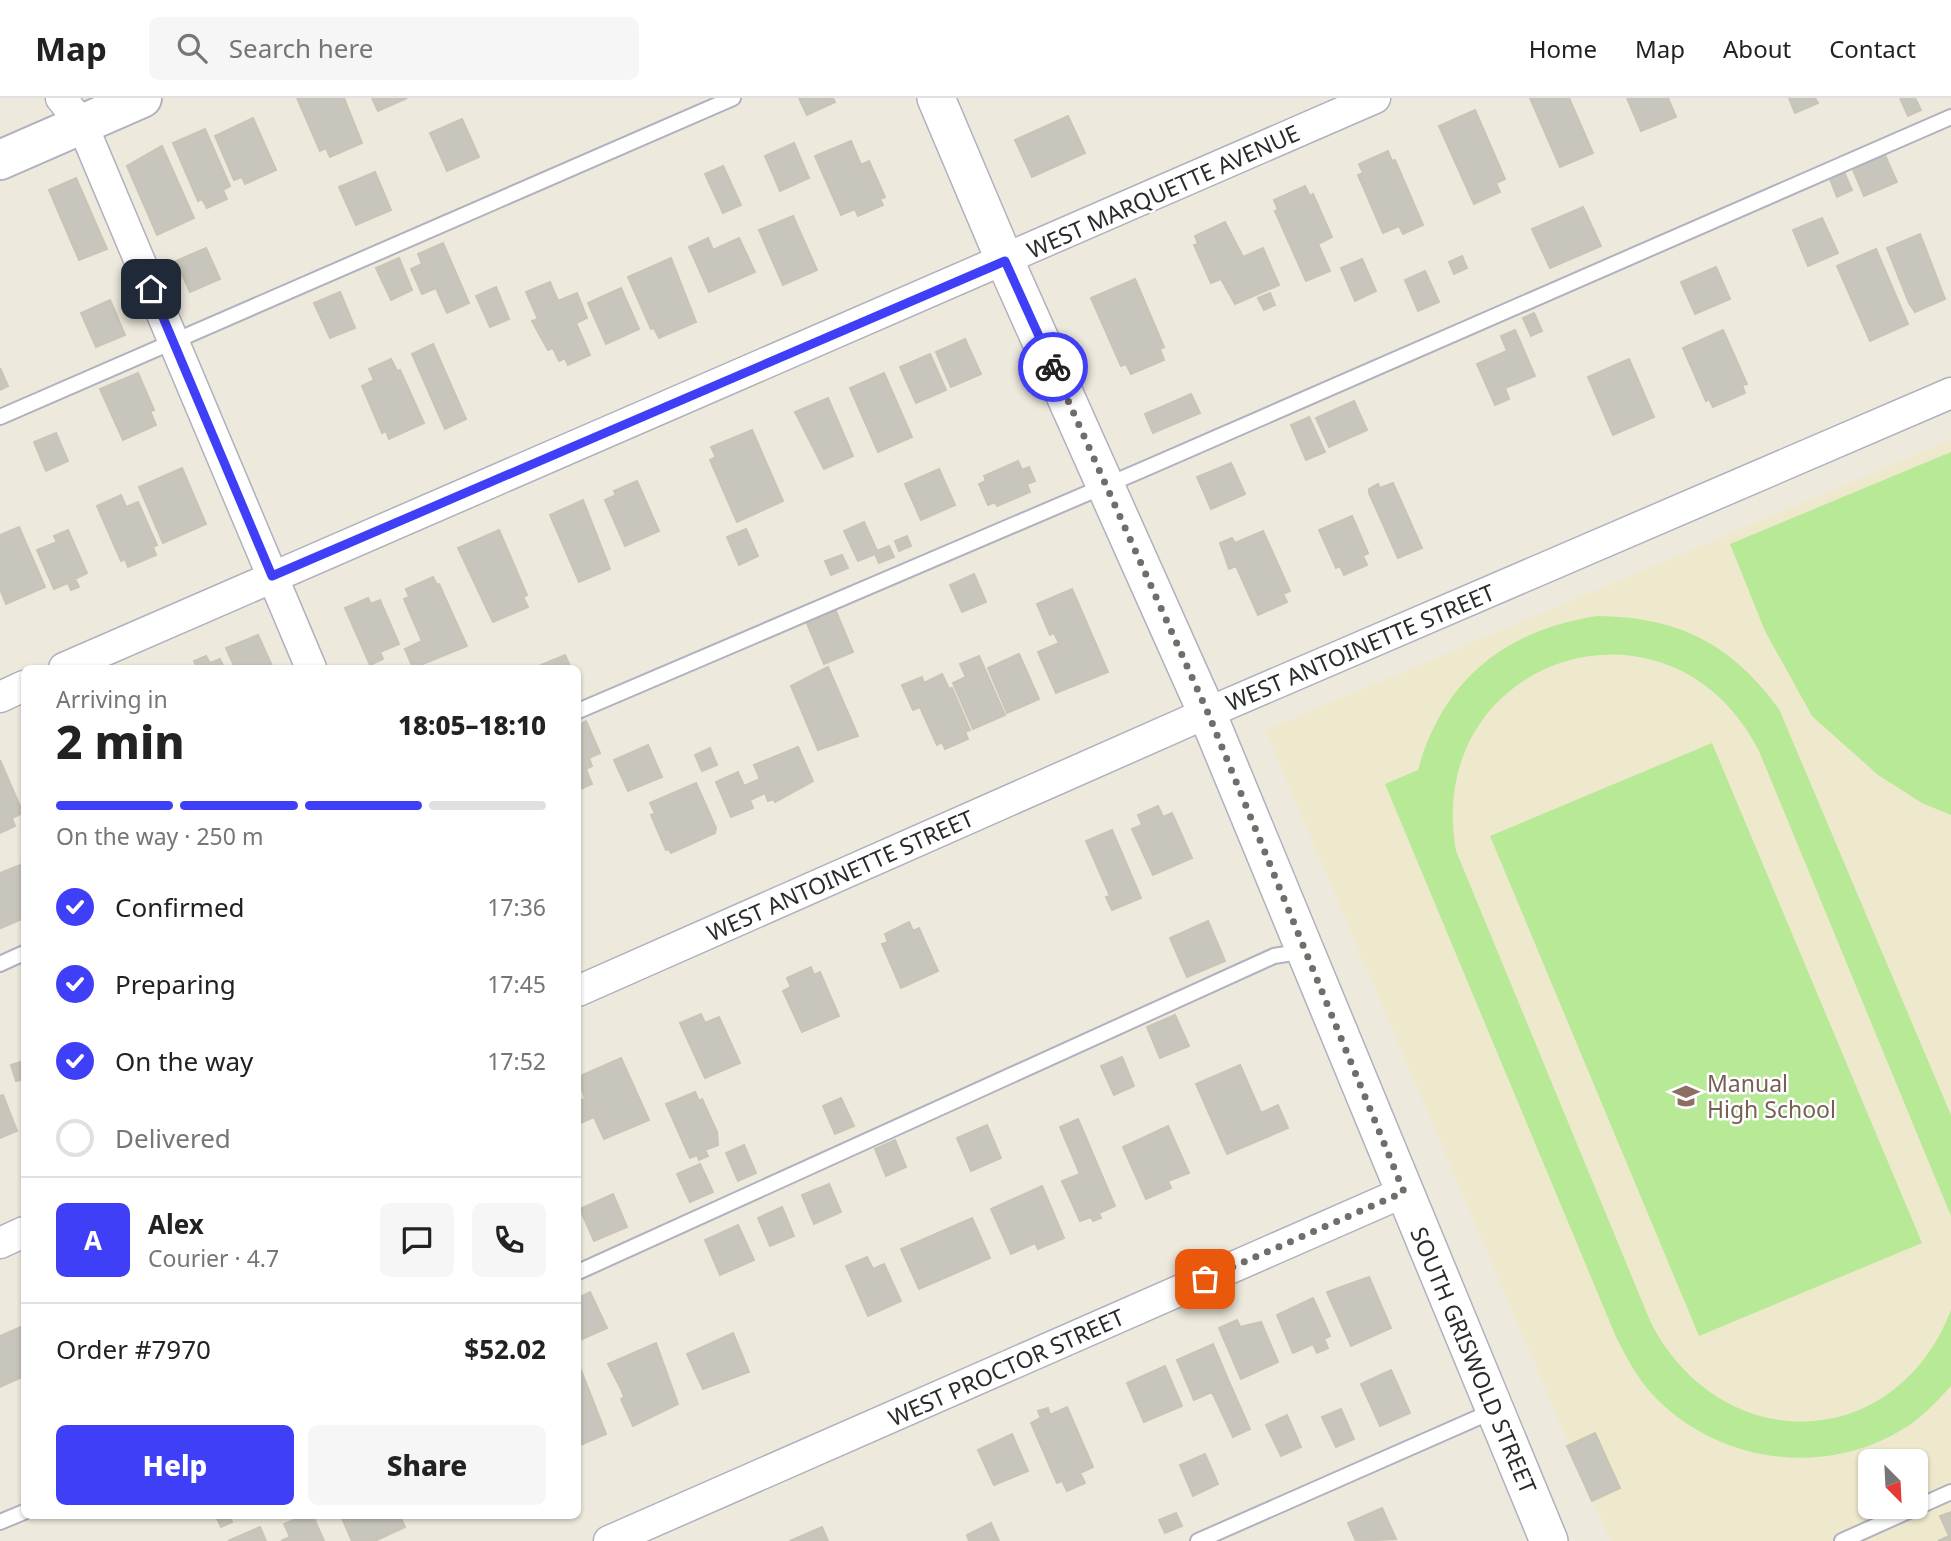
<!DOCTYPE html>
<html lang="en">
<head>
<meta charset="utf-8">
<style>
	:root { --surface:#fff; --page:#f6f6f6; --text:#222; --muted:#767676; --line:#e0e0e0; --accent:#3f3ff7 }
	body { margin:0; font-family:"Noto Sans",sans-serif; background:var(--page); color:var(--text); height:100vh; display:flex; flex-direction:column; font-size:26px; white-space:nowrap }
	* { box-sizing:border-box; margin:0 }
	p { font-size:23px; color:var(--muted) }
	.icon { flex:none; width:38px; height:38px; fill:none; stroke:currentColor; stroke-width:2; stroke-linecap:round; stroke-linejoin:round }
	.map { position:relative; flex:1; overflow:hidden }
	.panel { position:absolute; left:21px; top:567px; width:560px; height:854px; display:flex; flex-direction:column; background:var(--surface); border-radius:10px; box-shadow:0 2px 5px #0004 }
	.panel>* { flex:none }
	.needle { width:46px; rotate:156deg }
	.tools { position:absolute; left:1858px; top:1351px; display:grid; gap:14px }
	.tools a { display:grid; place-items:center; width:70px; height:70px; border-radius:10px; background:var(--surface); box-shadow:0 2px 5px #0004; font-size:35px }
	.pin { position:absolute; display:grid; place-items:center; width:60px; height:60px; color:#fff; margin:-30px; border-radius:14px; box-shadow:0 4px 10px #0006 }
	.courier { position:absolute; display:grid; place-items:center; width:70px; height:70px; margin:-35px; border:5px solid #3f3ff7; border-radius:50%; background:#fff; color:#222; box-shadow:0 2px 9px #0007 }
	.headline em { font-style:normal; font-weight:800 }
	.headline div { display:flex; flex-direction:column-reverse }
	.headline { display:flex; align-items:center; justify-content:space-between; height:119px; padding:0 35px }
	h1 { font-size:46px; font-weight:800; line-height:52px }
	.bar { display:grid; grid-template-columns:repeat(4,1fr); gap:10px 7px; align-content:center; height:84px; padding:0 35px }
	.bar i { height:9px; border-radius:5px; background:var(--line) }
	.bar .on { background:var(--accent) }
	.bar p { grid-column:span 4 }
	.line { display:flex; align-items:center; gap:18px; padding:0 35px; border-top:2px solid var(--line) }
	.line div { flex:1 }
	.round { display:grid; place-items:center; flex:none; width:74px; height:74px; border-radius:10px; background:var(--page) }
	ol { padding:0 35px; list-style:none }
	li { display:flex; align-items:center; gap:21px; height:77px }
	li p { margin-inline-start:auto }
	li .icon { padding:7px; border-radius:50%; background:var(--accent); color:#fff; stroke-width:4 }
	li:last-child { color:var(--muted) }
	li i { width:38px; height:38px; border:4px solid var(--line); border-radius:50% }
	.button { display:flex; gap:14px; margin-top:auto; padding:14px 35px }
	.button a { flex:1; height:80px; border-radius:10px; background:var(--accent); color:#fff; font-size:28px; font-weight:800; line-height:80px; text-align:center }
	.button a+a { background:var(--page); color:var(--text) }
	header { display:flex; align-items:center; gap:42px; box-sizing:border-box; height:98px; padding:0 35px; background:var(--surface); border-bottom:2px solid var(--line) }
	header strong { font-size:33px }
	nav { display:flex; gap:38px; margin-inline-start:auto; font-size:24px }
	.search { width:490px; height:63px; background:var(--page); display:flex; align-items:center; gap:18px; box-sizing:border-box; padding:0 24px; border-radius:10px; color:var(--muted); font-size:26px }
	.map>svg:first-child { display:block }
	.education { fill:#eee9cd; fill-rule:evenodd }
	.pitch { fill:#b7e996 }
	.building { fill:#c8c5bd; stroke:#c8c5b7; stroke-width:2 }
	.lines { fill:none; stroke-linecap:round; stroke-linejoin:round }
	.service-casing { stroke:#b1b1be; stroke-width:18 }
	.minor-casing { stroke:#b1b1be; stroke-width:33 }
	.tertiary-casing { stroke:#b1b1be; stroke-width:40 }
	.secondary-casing { stroke:#b1b1be; stroke-width:42 }
	.service { stroke:#fff; stroke-width:14 }
	.minor { stroke:#fff; stroke-width:30 }
	.tertiary { stroke:#fff; stroke-width:37 }
	.secondary { stroke:#fff; stroke-width:38 }
	.done { stroke:#6f6e69; stroke-width:7; stroke-dasharray:0 12.6 }
	.route { stroke:#3f3ff7; stroke-width:9 }
	.labels { text-anchor:middle; dominant-baseline:central; stroke-width:5; stroke-linejoin:round; paint-order:stroke }
	.street-label { font-size:23px; fill:#2b2b2b; stroke:#fff }
	.education-label { font-size:23px; fill:#785e54; stroke:#fff; text-anchor:start }
</style>
</head>
<body>
<header>
<strong>Map</strong>
<div class="search"><svg class="icon" aria-label="search" viewBox="0 0 24 24"><circle cx="10" cy="10" r="6"/><path d="M15 15l6 6"/></svg>Search here</div>
<nav><a>Home</a><a>Map</a><a>About</a><a>Contact</a></nav>
</header>
<div class="map">
<svg width="1951" height="1443" viewBox="0 0 1951 1443">
	<rect width="100%" height="100%" fill="#ede9dd"/>
	<path class="education" d="M1951,342V1443H1610L1265,632ZM1871,1363H1916V1409H1871Z"/>
	<path class="pitch" d="M1951,354V717L1922,705L1878,677L1812,618L1765,533L1730,446Z
		M1597,518C1678,519 1731,545 1779,611L1951,1017V1118L1759,653C1670,478 1422,559 1456,753L1651,1225C1721,1360 1895,1357 1951,1212V1288C1936,1304 1922,1320 1903,1331C1824,1380 1717,1365 1653,1297C1637,1280 1627,1260 1616,1239L1385,686L1418,672C1443,581 1506,532 1597,518Z
		M1712,645L1922,1145L1699,1238L1490,738Z"/>
	<path class="building" d="M297,0H344L362,45L330,59L326,50L320,53Z
		M372,0H407L378,13Z
		M799,0H833L835,4L807,17Z
		M1530,0H1569L1593,55L1560,69Z
		M1627,0H1668L1676,19L1641,33Z
		M1789,0H1815L1818,5L1795,15Z
		M1900,0H1915L1921,12L1908,18Z
		M1475,12L1505,81L1496,85L1500,94L1474,106L1439,28Z
		M1068,18L1085,55L1032,79L1015,42Z
		M253,20L276,72L245,86L242,79L234,82L215,38Z
		M462,21L479,59L447,73L430,35Z
		M205,31L230,88L223,92L227,101L207,110L202,101L198,103L173,45Z
		M851,43L861,67L869,63L885,99L880,101L883,107L858,118L855,111L841,117L815,58Z
		M794,45L809,80L780,93L765,58Z
		M162,48L194,120L157,137L127,68Z
		M1388,53L1392,63L1395,62L1423,127L1403,136L1399,128L1383,135L1358,77L1363,75L1359,66Z
		M1883,53L1897,84L1864,98L1851,67Z
		M723,68L741,107L723,115L705,76Z
		M375,74L391,112L356,127L339,89Z
		M1844,74L1852,92L1837,99L1830,81Z
		M76,80L107,151L79,162L49,92Z
		M1305,88L1310,98L1313,96L1332,139L1318,146L1330,173L1306,183L1275,113L1278,112L1274,102Z
		M1583,109L1601,148L1550,170L1532,131Z
		M793,118L817,172L783,187L759,132Z
		M1822,120L1838,155L1808,168L1793,132Z
		M1225,124L1243,159L1263,150L1279,187L1235,206L1221,181L1211,185L1194,147L1198,146L1195,138Z
		M1920,136L1945,201L1915,214L1909,205L1887,150Z
		M708,140L713,152L739,140L755,174L709,194L689,149Z
		M443,145L469,205L447,215L436,190L422,196L411,171L422,166L418,156Z
		M206,150L220,181L190,194L176,163Z
		M1876,151L1908,226L1870,243L1837,168Z
		M1462,158L1467,170L1454,176L1449,164Z
		M399,160L412,192L391,202L376,170Z
		M671,160L696,224L659,240L654,230L651,231L628,179Z
		M1362,161L1376,193L1355,203L1341,170Z
		M1716,169L1730,201L1695,216L1681,184Z
		M1425,173L1439,204L1418,213L1405,182Z
		M1135,181L1164,249L1160,251L1164,262L1131,276L1126,266L1121,268L1091,200Z
		M550,184L558,203L577,195L587,220L576,225L590,257L568,267L565,260L559,263L553,250L548,252L532,223L538,221L526,194Z
		M496,189L509,221L490,229L476,198Z
		M621,190L639,231L606,246L588,205Z
		M340,194L355,230L330,240L314,205Z
		M1270,195L1275,207L1264,212L1258,200Z
		M110,202L125,237L96,249L81,215Z
		M1534,215L1542,233L1531,238L1523,220Z
		M1515,232L1535,278L1505,290L1509,301L1495,307L1477,266L1507,253L1501,238Z
		M1723,232L1747,286L1742,287L1745,295L1713,309L1709,301L1706,303L1683,250Z
		M965,241L981,276L951,289L936,254Z
		M433,246L466,321L445,331L412,256Z
		M930,256L946,292L916,305L900,269Z
		M391,261L397,273L400,272L424,325L389,341L386,333L382,335L362,288L374,282L369,271Z
		M1629,261L1654,319L1613,337L1588,279Z
		M0,270L8,288L0,292Z
		M138,275L154,312L150,313L156,327L123,342L100,291Z
		M884,275L912,339L878,354L850,290Z
		M1191,296L1200,315L1153,335L1145,316Z
		M828,300L853,358L824,371L795,314Z
		M1354,303L1367,332L1329,349L1316,320Z
		M1309,319L1325,354L1306,362L1291,327Z
		M752,332L783,403L737,424L710,362L716,359L711,349Z
		M56,335L68,363L46,373L34,344Z
		M1018,363L1022,372L1029,369L1035,383L1027,386L1030,394L997,408L995,404L988,407L979,386L986,383L984,378Z
		M1231,365L1245,396L1211,411L1197,379Z
		M182,370L206,426L163,445L139,389Z
		M939,371L955,407L921,422L905,386Z
		M637,383L659,433L625,448L605,402L616,397L614,393Z
		M1393,385L1422,450L1398,460L1369,395V391L1378,386L1380,390Z
		M121,397L126,409L138,404L157,447L153,449L156,457L128,469L125,461L121,463L97,408Z
		M583,402L610,471L579,484L550,417Z
		M1352,418L1368,455L1363,458L1367,467L1344,477L1340,468L1336,470L1319,432Z
		M864,424L877,453L889,448L894,459L879,465L875,456L858,463L844,433Z
		M19,429L45,489L6,506L0,491V437Z
		M746,431L758,458L739,467L727,439Z
		M68,432L87,475L75,481L79,489L71,492L68,485L54,491L37,452L57,444L54,438Z
		M499,432L527,497L523,499L528,509L493,524L458,450Z
		M1263,433L1290,493L1283,496L1287,504L1258,517L1236,468L1229,471L1220,445L1232,440L1235,445Z
		M907,438L911,448L899,453L895,443Z
		M842,457L848,470L831,477L825,463Z
		M974,476L986,504L962,514L950,487Z
		M433,479L437,487L439,486L467,548L413,570L405,551L422,543L404,501L409,499L406,491Z
		M1072,491L1108,574L1056,595L1038,554L1059,545L1054,535L1050,537L1037,506Z
		M368,500L371,506L380,502L399,546L380,554L383,561L370,567L345,510Z
		M835,511L853,554L824,566L806,523Z
		M258,537L273,570H235L226,550Z
		M1019,556L1039,601L1007,615L988,570Z
		M565,557L571,570H534Z
		M206,558L210,565L220,561L224,570H197L194,563Z
		M979,558L1005,617L973,631L953,585L966,579L960,566Z
		M828,569L858,638L818,652L791,588Z
		M942,576L949,591L952,590L970,632L965,634L968,641L945,651L942,644L937,647L920,609L913,612L902,587L922,579L924,585Z
		M586,623L600,655L589,660L592,668L586,671L592,686L578,692V627Z
		M648,647L662,679L628,693L614,662Z
		M798,649L813,683L775,704L774,701L768,703L765,695L750,702L753,710L731,719L716,684L738,674L744,688L760,681L754,667Z
		M710,650L717,667L702,673L695,657Z
		M0,662L23,715L12,720L15,728L0,735Z
		M696,685L716,730L715,735L671,755L669,751L666,752L651,717L655,715L650,705Z
		M1158,708L1163,719L1172,715L1192,760L1153,777L1132,731L1142,727L1138,717Z
		M1112,732L1141,800L1112,812L1106,799L1110,798L1086,743Z
		M20,767L24,777V820L1,830L0,775Z
		M1208,823L1225,863L1187,879L1170,840Z
		M909,824L913,833L919,830L938,873L901,890L882,846L888,844L885,836Z
		M811,869L814,877L820,874L839,918L802,934L783,893L791,889L787,880Z
		M701,916L705,925L719,919L740,965L705,980L680,925Z
		M1175,917L1189,948L1160,960L1147,929Z
		M1122,959L1134,988L1114,997L1101,968Z
		M621,960L649,1022L604,1041L594,1019L578,1026V1003L585,1001L578,979Z
		M24,963V981L16,983L11,967Z
		M1240,967L1261,1015L1278,1007L1288,1030L1227,1056L1196,986Z
		M695,994L699,1003L702,1001L717,1034L718,1047L705,1052L708,1058L699,1062L697,1057L690,1060L666,1006Z
		M3,997L17,1033L0,1040V998Z
		M841,1000L854,1028L835,1036L823,1008Z
		M1078,1021L1115,1108L1099,1115L1101,1120L1093,1123L1091,1119L1080,1123L1062,1083L1080,1076L1060,1029Z
		M987,1027L1001,1060L971,1073L957,1040Z
		M1168,1028L1189,1075L1168,1083L1171,1090L1146,1101L1123,1049Z
		M895,1042L906,1069L886,1078L875,1051Z
		M744,1047L756,1075L738,1083L726,1055Z
		M700,1066L713,1094L690,1104L677,1076Z
		M829,1086L841,1114L814,1126L802,1097Z
		M1042,1088L1064,1140L1038,1151L1035,1145L1011,1156L991,1111Z
		M613,1096L627,1129L594,1143L580,1111Z
		M782,1109L794,1138L770,1148L758,1120Z
		M972,1120L990,1160L919,1191L901,1151Z
		M738,1127L754,1162L720,1177L705,1142Z
		M867,1159L873,1171L884,1166L901,1203L868,1218L846,1168Z
		M1369,1179L1391,1230L1351,1248L1327,1194Z
		M590,1194L607,1230L578,1243V1200Z
		M1313,1200L1330,1238L1324,1241L1328,1250L1317,1255L1313,1246L1293,1255L1277,1217Z
		M1237,1222L1240,1229L1261,1224L1278,1264L1241,1281L1219,1230Z
		M23,1228L24,1278L0,1289V1238Z
		M733,1235L749,1274L703,1291L687,1256Z
		M656,1245L678,1306L633,1328L621,1301L624,1299L621,1291L608,1266Z
		M1213,1246L1230,1286L1194,1302L1177,1262Z
		M1165,1268L1182,1308L1144,1324L1127,1285Z
		M581,1272L606,1336L578,1348V1273Z
		M1391,1272L1410,1315L1380,1328L1361,1286Z
		M1230,1286L1250,1331L1233,1339L1212,1294Z
		M1067,1309L1093,1369L1080,1375L1085,1385L1067,1393L1062,1383L1057,1385L1031,1325L1041,1320L1038,1313L1048,1310L1050,1317Z
		M1341,1311L1354,1341L1336,1349L1322,1319Z
		M1287,1317L1301,1349L1281,1358L1266,1327Z
		M1595,1335L1620,1390L1592,1403L1567,1348Z
		M1012,1336L1028,1373L994,1387L978,1352Z
		M1205,1356L1218,1386L1193,1398L1180,1367Z
		M1382,1410L1396,1441L1356,1443L1348,1425Z
		M1951,1414V1443H1938L1949,1438L1940,1418Z
		M1176,1415L1182,1428L1165,1435L1159,1422Z
		M216,1418H230L232,1424L221,1429Z
		M303,1418H313L324,1443H281L290,1439L284,1426Z
		M341,1418H400L405,1429L375,1443H352Z
		M991,1425L999,1443H969L967,1437Z
		M260,1429L266,1443H228Z
		M822,1429L828,1443H790Z"/>
	<g class="lines">
		<g class="service-casing">
			<path id="service" d="M0,319L733,0
				M578,613L1142,372L1951,19
				M0,866L24,855
				M578,1174L1274,858L1304,853
				M0,1424L24,1414
				M1198,1443L1493,1313
				M1842,1443L1951,1394"/>
		</g>
		<g class="minor-casing">
			<path id="minor" d="M61,0L82,26L311,570
				M64,570L1375,0
				M0,599L24,588
				M578,893L1207,615L1951,295
				M0,1145L24,1134
				M609,1443L1404,1094"/>
		</g>
		<g class="tertiary-casing">
			<path id="tertiary" d="M936,0L1005,163L1207,615L1549,1443"/>
		</g>
		<g class="secondary-casing">
			<path id="secondary" d="M0,62L142,0"/>
		</g>
		<use href="#service" class="service"/>
		<use href="#minor" class="minor"/>
		<use href="#tertiary" class="tertiary"/>
		<use href="#secondary" class="secondary"/>
	</g>
	<g class="lines">
		<path class="done" d="M1053,269L1208,615L1404,1094L1205,1181"/>
		<path class="route" d="M151,191L272,478L1005,163L1053,269"/>
	</g>
	<defs>
		<g id="school-bare" transform="scale(2.1)"><path d="M0-5L7-2L0 1L-7-2ZM-4 1L0 2.5L4 1V4Q0 6-4 4Z" fill="#8d6e63" stroke="#fff" stroke-width="2.5" paint-order="stroke"/></g>
	</defs>
	<g fill-rule="evenodd">
		<use href="#school-bare" x="1686" y="998"/>
	</g>
	<g class="labels">
		<g class="street-label">
			<text transform="translate(1163 93) rotate(-24)">WEST MARQUETTE AVENUE</text>
			<text transform="translate(1360 549) rotate(-23)">WEST ANTOINETTE STREET</text>
			<text transform="translate(840 777) rotate(-24)">WEST ANTOINETTE STREET</text>
			<text transform="translate(1474 1262) rotate(67)">SOUTH GRISWOLD STREET</text>
			<text transform="translate(1006 1269) rotate(-24)">WEST PROCTOR STREET</text>
		</g>
		<g class="education-label">
			<text x="1707" y="985">Manual<tspan x="1707" dy="26">High School</tspan></text>
		</g>
	</g>
</svg>
<div class="tools">
<a><svg class="needle" viewBox="-14 -14 28 28"><path d="M0-13l5 13h-10z" fill="#e53935"/><path d="M0 13l5-13h-10z" fill="#767676"/></svg></a>
</div>
<div class="pin" style="left:1205px;top:1181px;background:#ea580c"><svg class="icon" aria-label="bag" viewBox="0 0 24 24"><path d="M5 8h14l-1 12H6zM9 8a3 3 0 0 1 6 0"/></svg></div>
<div class="pin" style="left:151px;top:191px;background:#1f2937"><svg class="icon" aria-label="home" viewBox="0 0 24 24"><path d="M3 11l9-7 9 7M6 9v11h12V9"/></svg></div>
<div class="courier" style="left:1053px;top:269px"><svg class="icon" aria-label="bike" viewBox="0 0 24 24"><circle cx="6" cy="16" r="4"/><circle cx="18" cy="16" r="4"/><path d="M6 16l4-8h5l3 8M10 8l3 8H6M13 5h3"/></svg></div>
<section class="panel">
<div class="headline"><div><h1>2 min</h1><p>Arriving in</p></div><em>18:05–18:10</em></div>
<div class="bar"><i class="on"></i><i class="on"></i><i class="on"></i><i></i><p>On the way · 250 m</p></div>
<ol>
<li><svg class="icon" aria-label="check" viewBox="0 0 24 24"><path d="M5 12l5 5 9-10"/></svg>Confirmed<p>17:36</p></li>
<li><svg class="icon" aria-label="check" viewBox="0 0 24 24"><path d="M5 12l5 5 9-10"/></svg>Preparing<p>17:45</p></li>
<li><svg class="icon" aria-label="check" viewBox="0 0 24 24"><path d="M5 12l5 5 9-10"/></svg>On the way<p>17:52</p></li>
<li><i></i>Delivered</li>
</ol>
<div class="line" style="height:126px"><b class="round" style="background:var(--accent);color:#fff">A</b><div><b>Alex</b><p>Courier · 4.7</p></div><a class="round"><svg class="icon" aria-label="chat" viewBox="0 0 24 24"><path d="M4 5h16v11H9l-5 4z"/></svg></a><a class="round"><svg class="icon" aria-label="phone" viewBox="0 0 24 24"><path d="M5 4h4l2 5-3 2q2 4 5 5l2-3 5 2v4C11 20 4 13 5 4z"/></svg></a></div>
<div class="line" style="height:91px"><div>Order #7970</div><b>$52.02</b></div>
<div class="button"><a>Help</a><a>Share</a></div>
</section>
</div>
</body>
</html>
